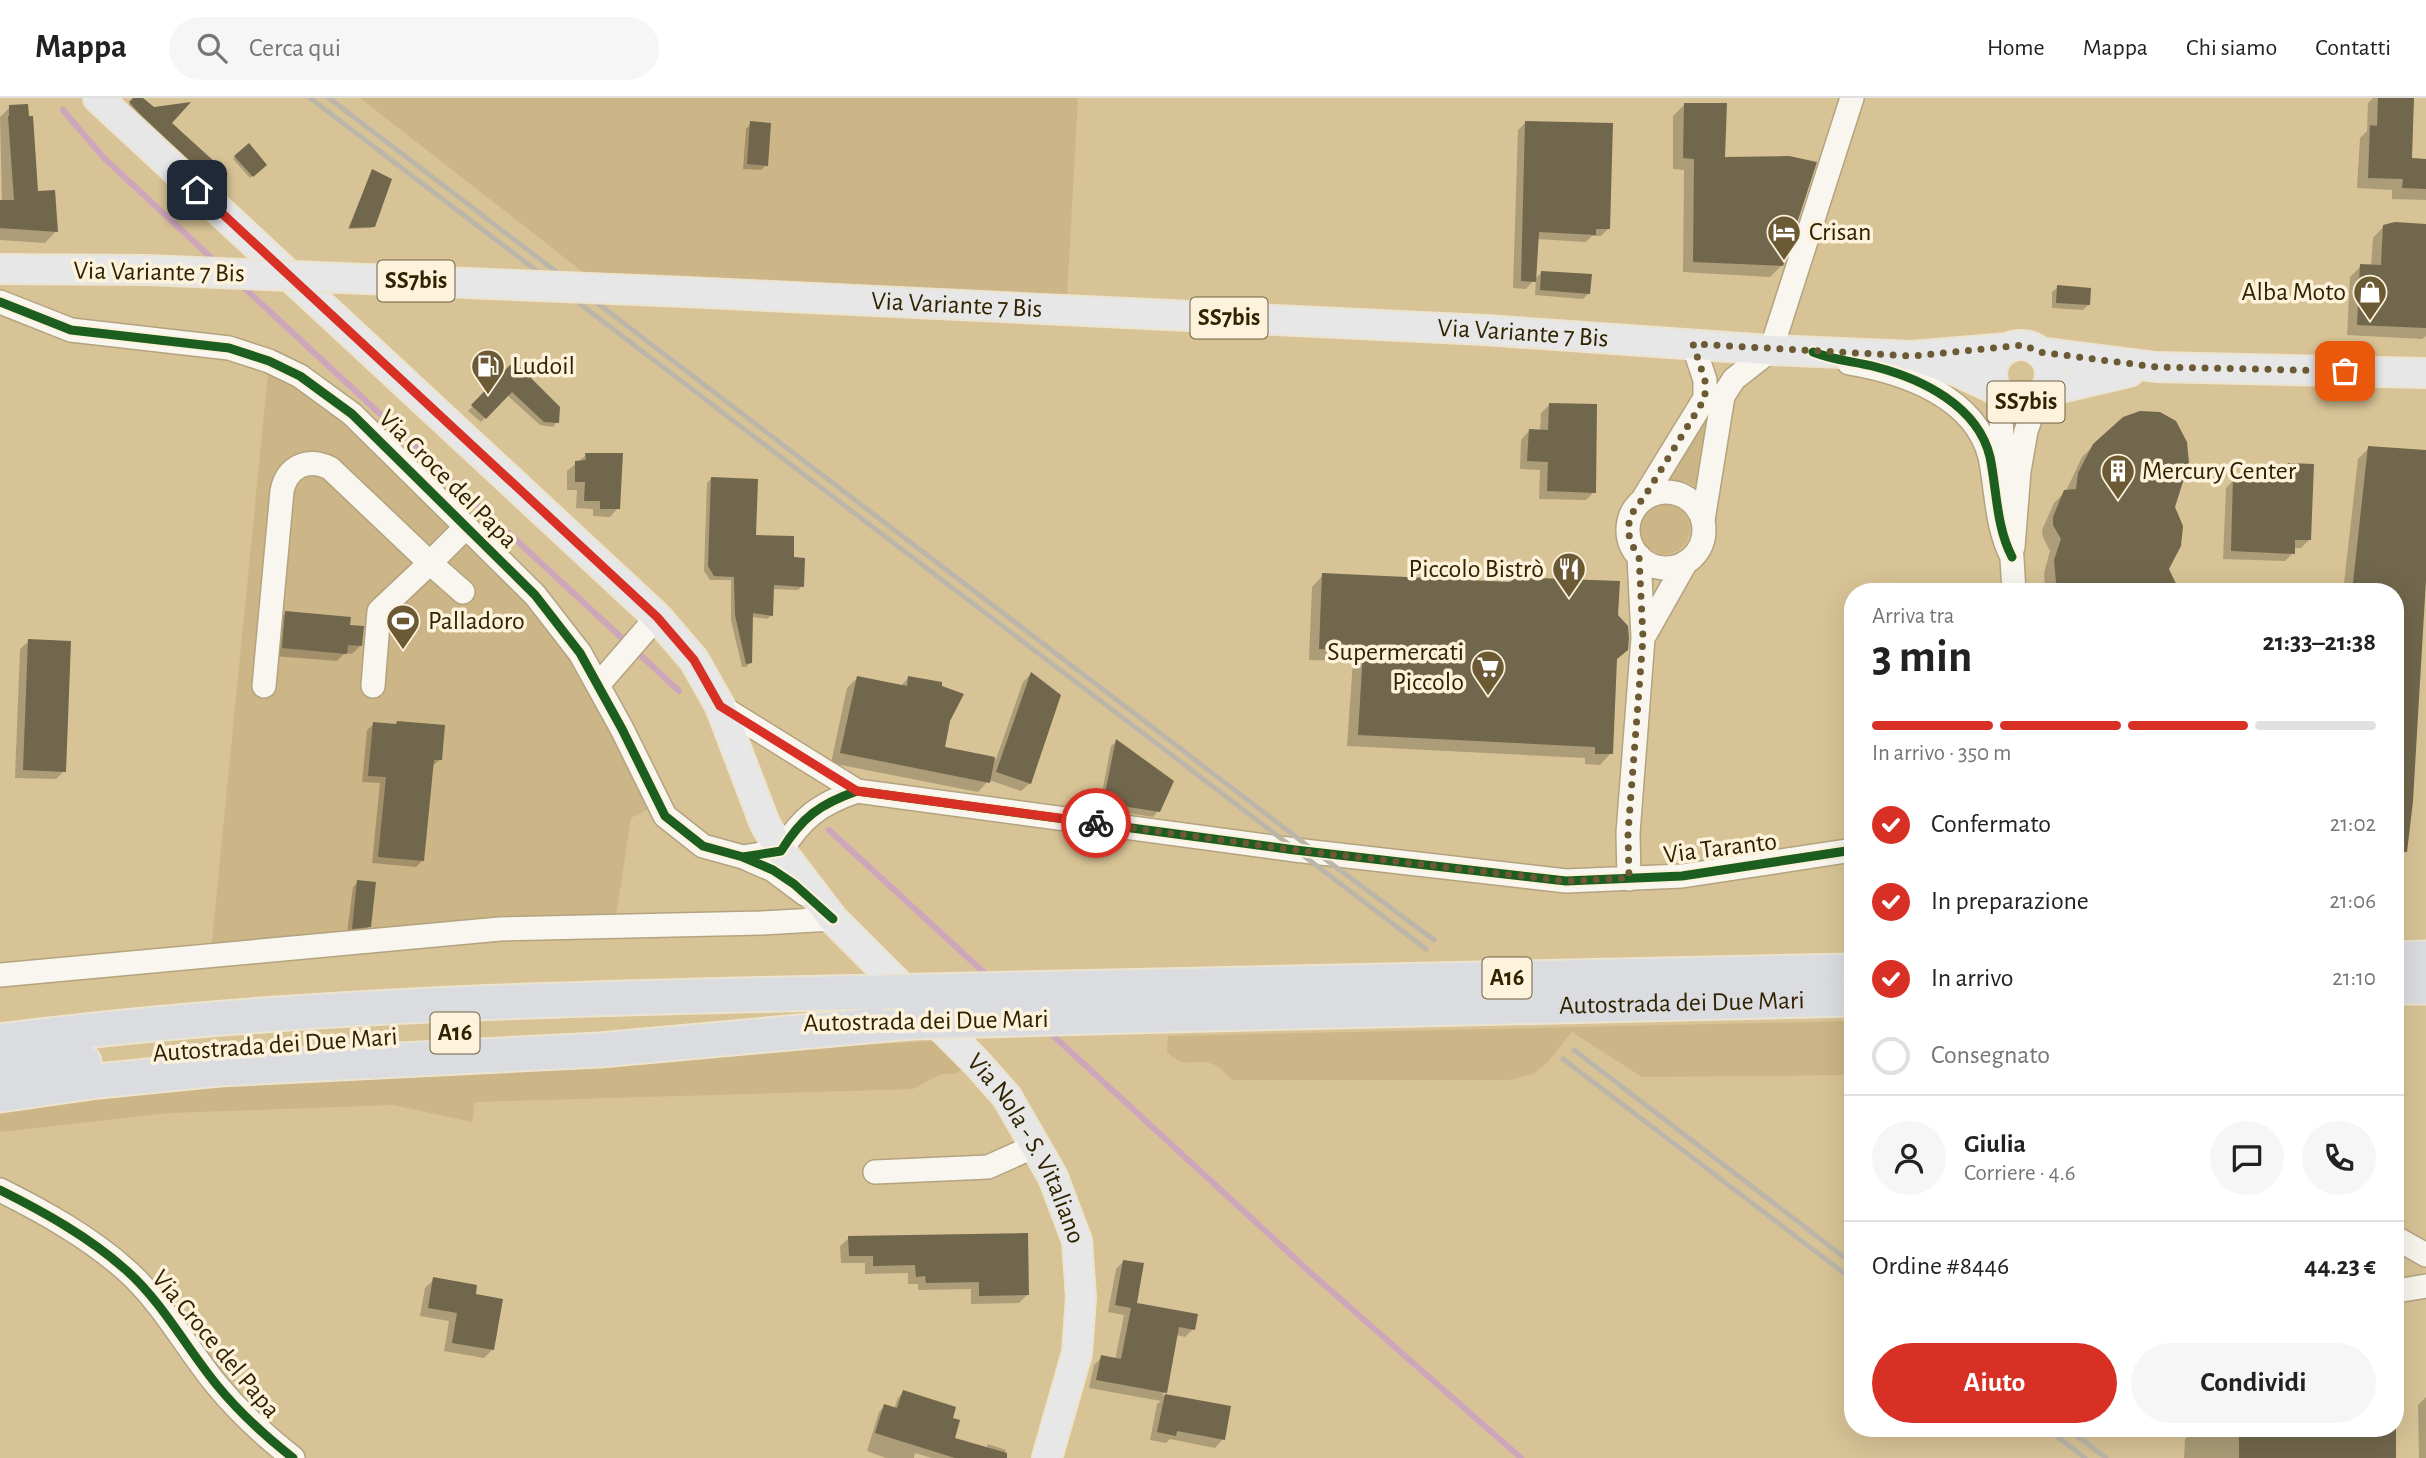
<!DOCTYPE html>
<html lang="it">
<head>
<meta charset="utf-8">
<style>
	:root { --surface:#fff; --page:#f6f6f6; --text:#222; --muted:#767676; --line:#e0e0e0; --accent:#d93025 }
	body { margin:0; font-family:"Alegreya Sans",sans-serif; background:var(--page); color:var(--text); height:100vh; display:flex; flex-direction:column; font-size:26px; white-space:nowrap }
	* { box-sizing:border-box; margin:0 }
	p { font-size:23px; color:var(--muted) }
	.icon { flex:none; width:38px; height:38px; fill:none; stroke:currentColor; stroke-width:2; stroke-linecap:round; stroke-linejoin:round }
	.map { position:relative; flex:1; overflow:hidden }
	.details { position:absolute; left:1844px; top:485px; width:560px; height:854px; display:flex; flex-direction:column; background:var(--surface); border-radius:28px; box-shadow:0 7px 28px #0002 }
	.details>* { flex:none }
	.pin { position:absolute; display:grid; place-items:center; width:60px; height:60px; color:#fff; margin:-30px; border-radius:14px; box-shadow:0 4px 10px #0006 }
	.courier { position:absolute; display:grid; place-items:center; width:70px; height:70px; margin:-35px; border:5px solid #d93025; border-radius:50%; background:#fff; color:#222; box-shadow:0 2px 9px #0007 }
	.summary em { font-style:normal; font-weight:600 }
	.summary div { display:flex; flex-direction:column-reverse }
	.summary { display:flex; align-items:center; justify-content:space-between; height:119px; padding:0 28px }
	h1 { font-size:46px; font-weight:600; line-height:52px }
	.bar { display:grid; grid-template-columns:repeat(4,1fr); gap:10px 7px; align-content:center; height:84px; padding:0 28px }
	.bar i { height:9px; border-radius:5px; background:var(--line) }
	.bar .current { background:var(--accent) }
	.bar p { grid-column:span 4 }
	.line { display:flex; align-items:center; gap:18px; padding:0 28px; border-top:2px solid var(--line) }
	.line div { flex:1 }
	.round { display:grid; place-items:center; flex:none; width:74px; height:74px; border-radius:37px; background:var(--page) }
	ol { padding:0 28px; list-style:none }
	li { display:flex; align-items:center; gap:21px; height:77px }
	li p { margin-inline-start:auto }
	li .icon { padding:7px; border-radius:50%; background:var(--accent); color:#fff; stroke-width:4 }
	li:last-child { color:var(--muted) }
	li i { width:38px; height:38px; border:4px solid var(--line); border-radius:50% }
	.primary-button { display:flex; gap:14px; margin-top:auto; padding:14px 28px }
	.primary-button a { flex:1; height:80px; border-radius:42px; background:var(--accent); color:#fff; font-size:28px; font-weight:600; line-height:80px; text-align:center }
	.primary-button a+a { background:var(--page); color:var(--text) }
	header { display:flex; align-items:center; gap:42px; box-sizing:border-box; height:98px; padding:0 35px; background:var(--surface); border-bottom:2px solid var(--line) }
	header strong { font-size:33px }
	nav { display:flex; gap:38px; margin-inline-start:auto; font-size:24px }
	.search { width:490px; height:63px; background:var(--page); display:flex; align-items:center; gap:18px; box-sizing:border-box; padding:0 24px; border-radius:38px; color:var(--muted); font-size:26px }
	.map>svg:first-child { display:block }
	.green { fill:#ccb586 }
	.shadow { fill:#0003 }
	.lines { fill:none; stroke-linecap:round; stroke-linejoin:round }
	.stream { stroke:#cea6bc; stroke-width:6 }
	.building { fill:#71674c }
	.minor-casing { stroke:#b3a37f; stroke-width:26 }
	.major-casing { stroke:#ede4d0; stroke-width:32 }
	.highway-casing { stroke:#ede4d0; stroke-width:37 }
	.minor { stroke:#f9f6ef; stroke-width:23 }
	.major { stroke:#e6e7e6; stroke-width:28 }
	.highway { stroke:#dadce0; stroke-width:33 }
	.rail { stroke:#bcb6aa; stroke-width:5 }
	.major-bridge-casing { stroke:#ede4d0; stroke-width:32; stroke-linecap:butt }
	.highway-bridge-casing { stroke:#ede4d0; stroke-width:37; stroke-linecap:butt }
	.major-bridge { stroke:#e6e7e6; stroke-width:28 }
	.highway-bridge { stroke:#dadce0; stroke-width:33 }
	.cycleway-casing { stroke:#fdf2db; stroke-width:13 }
	.cycleway { stroke:#1b5e20; stroke-width:9 }
	.done { stroke:#6b5a34; stroke-width:7; stroke-dasharray:0 12.6 }
	.route { stroke:#d93025; stroke-width:9 }
	.labels { text-anchor:middle; dominant-baseline:central; stroke-width:7; stroke-linejoin:round; paint-order:stroke }
	.shield { fill:#fdf2db; stroke:#6e6042; stroke-width:2 }
	.shield-label { font-size:24px; font-weight:bold; fill:#312200 }
	.poi-label { font-size:26px; fill:#312200; stroke:#fdf2db; text-anchor:start }
	.street-label { font-size:26px; fill:#312200; stroke:#fdf2db }
</style>
</head>
<body>
<header>
<strong>Mappa</strong>
<div class="search"><svg class="icon" aria-label="search" viewBox="0 0 24 24"><circle cx="10" cy="10" r="6"/><path d="M15 15l6 6"/></svg>Cerca qui</div>
<nav><a>Home</a><a>Mappa</a><a>Chi siamo</a><a>Contatti</a></nav>
</header>
<div class="map">
<svg width="2426" height="1360" viewBox="0 0 2426 1360">
	<rect width="100%" height="100%" fill="#d8c396"/>
	<path class="green" d="M360,0H1078L1067,197L583,174Z
		M268,275L290,284L340,321L547,523L581,577L649,711L631,720L615,824L211,853Z
		M1712,301L1697,392L1691,386L1666,380Z
		M1640 431a25 25 0 1 1 50 0a25 25 0 1 1-50 0Z
		M1853,923V977L1642,979L1572,934L1547,965L1533,976L1510,982H1232C1227,977 1221,970 1215,967C1195,958 1187,974 1167,954L1168,938Z
		M938,943L962,971L956,976H941L913,991L475,1004L472,1024L394,1007L169,1015L0,1034V1009L79,996L796,950Z"/>
	<path class="shadow" d="M135,0H140L226,76L213,91L126,9Z
		M2373,0H2412L2410,62L2426,63V102L2392,101V92L2357,90L2360,40L2367,33L2368,5Z
		M1685,6L1723,60L1782,167L1770,179L1683,174L1684,72L1673,71V18Z
		M10,9L27,20L36,94L56,133L45,145L0,142V104H2L0,19Z
		M1526,24L1609,130L1601,138H1592L1586,144L1537,141L1534,182L1542,174L1589,195L1583,201L1535,197L1536,180L1526,191L1513,190L1518,32Z
		M751,25L766,67L761,72L743,71L746,31Z
		M248,48L265,66L250,80L233,61Z
		M372,73L373,128L371,130L348,131Z
		M2384,128H2426V238L2422,241L2347,237L2350,179L2361,168H2371L2373,140Z
		M2058,189L2088,207L2083,212L2052,210V194Z
		M514,266L557,324L553,329L540,327L507,297L481,324L468,313Z
		M1550,306L1594,394L1586,402L1539,401L1540,372L1520,371L1521,342L1529,333L1540,334L1541,315Z
		M2094,347L2173,410L2167,471L2175,494H2045L2044,475L2050,453L2043,439L2042,432L2054,405L2066,393L2082,359Z
		M2369,350L2426,354V486L2422,490L2398,734H2396V494H2343L2358,361Z
		M586,357L618,410L610,419L593,418V411L576,410L577,392H567V373Z
		M2289,367L2310,441L2301,450H2293V455L2285,463L2223,461L2226,390L2234,382L2280,383V375Z
		M711,381L754,438L792,461L802,488L798,492L772,491V517L767,521L752,519L750,565L746,569H742L731,522V482H710L704,473L707,385Z
		M1323,477L1506,486L1511,481L1615,563L1611,655L1600,667L1585,666V660L1347,648L1353,563L1309,562L1312,489Z
		M286,515L348,529L360,548L352,556L345,555L337,563L274,558L277,523Z
		M29,543L64,673L56,681L15,680L20,551Z
		M1031,576L1030,685L1021,693L989,682L978,694L831,665L847,590L857,580L900,589L909,579L941,590L948,623L943,651L996,661L1023,584Z
		M374,626L440,662L432,668L423,762L416,769L372,765L380,685L362,684L367,632Z
		M1116,644L1158,713L1153,719L1099,710L1111,648Z
		M358,784L369,828L364,833L347,835L353,789Z
		M1853,1082V1108L1849,1104L1848,1087Z
		M849,1140L1028,1196L1019,1205L971,1206V1191L918,1192V1186H908V1175L865,1176V1165H841L840,1148Z
		M1124,1163L1135,1206L1193,1231L1185,1239L1176,1237L1165,1294L1162,1297L1229,1309L1223,1341L1215,1350L1170,1341L1166,1345L1150,1342L1157,1306L1161,1303L1089,1290L1094,1267L1102,1259L1115,1262L1124,1217L1108,1214L1116,1171Z
		M434,1181L474,1198L493,1251L484,1260L444,1253L449,1223L420,1218L425,1190Z
		M903,1294L951,1321L953,1341L960,1343L955,1360H932L915,1355L914,1360H886L867,1353L879,1314L885,1308L894,1311L898,1300Z
		M2426,1299V1360H2419L2418,1307Z
		M2394,1330L2395,1360H2184L2185,1341L2194,1331Z
		M988,1346L1006,1352L1003,1360H983Z"/>
	<g class="lines">
		<path class="stream" d="M63,12L104,60L218,166
			M239,185L679,593
			M829,732L990,880
			M1047,932L1312,1176L1521,1360"/>
	</g>
	<path class="building" d="M133,0H143L154,9L191,4L172,25L228,76L217,88L142,18L129,4Z
		M2378,0H2414L2412,60L2426,61V91L2402,90L2403,81L2368,80L2370,27L2377,28Z
		M1684,5H1727L1725,59L1789,58L1817,64L1783,168L1693,164L1694,61L1683,60Z
		M28,6L29,18H33L38,93L55,92L58,134L0,130V102H14L8,18H9V7Z
		M750,23L771,25L768,68L747,66Z
		M1525,23L1613,25L1610,131H1596V137L1539,134L1536,184L1521,183Z
		M249,45L267,67L253,79L234,58Z
		M372,71L392,81L375,129L349,130Z
		M2395,124L2426,126V230L2357,227L2360,166L2381,167L2383,127Z
		M1541,173L1592,176L1590,196L1540,192Z
		M2057,187L2091,190L2090,207L2056,205Z
		M514,263L560,309L559,325L544,324L512,294L486,321L471,307Z
		M1549,305L1597,306L1596,395L1547,393L1548,364L1527,363L1529,331L1548,332Z
		M2140,313L2160,314L2176,323L2187,344L2189,365L2175,409L2183,428L2181,448L2169,471L2180,494H2061L2056,484L2054,462L2061,441L2053,427V419L2064,392L2076,391L2078,375L2093,346L2123,319Z
		M2368,348L2426,352V482L2413,703L2407,754H2396V494H2352Z
		M585,355H623L620,411H600V403H584L585,384H575V363L586,362Z
		M2288,365L2314,366L2311,442H2295V456L2231,453L2233,380L2287,382Z
		M711,379L758,381L756,437L794,438V459L805,460L804,489L774,487L773,518L753,515L752,565L746,566L735,517L734,479L714,478L708,468Z
		M1322,475L1511,484V479L1620,483L1618,517L1628,528L1629,540L1628,552L1617,561L1613,656H1595V649L1358,637L1363,553L1319,551Z
		M285,513L351,519L350,527L364,528L362,548L348,547L347,556L282,550Z
		M28,541L71,543L66,674L23,672Z
		M1031,574L1061,597L1031,686L996,674Z
		M857,578L907,588L908,578L942,584V588L964,596L950,623L945,649L995,659L990,685L840,655Z
		M397,623L445,627L442,662H434L424,763L378,759L386,679L368,678L373,624L396,626Z
		M1116,641L1174,683L1160,714L1103,705Z
		M357,782L376,784L371,829L352,831Z
		M1028,1135L1029,1197L979,1198V1184L926,1185L925,1178L916,1179L915,1167L873,1168V1158H849L848,1138Z
		M1123,1162L1144,1165L1137,1205L1198,1216L1195,1232L1179,1229L1167,1295L1096,1282L1101,1257L1121,1261L1131,1210L1115,1207Z
		M433,1179L477,1187L476,1196L503,1201L494,1252L452,1245L457,1215L428,1210Z
		M903,1292L956,1309L953,1320L960,1322L955,1340L1007,1355V1360H955L875,1335L884,1306L897,1310Z
		M1165,1296L1231,1308L1225,1342L1177,1333L1176,1338L1157,1334Z
		M2285,1330H2396V1360H2239V1339H2285Z"/>
	<g class="lines">
		<g class="minor-casing">
			<path id="minor" d="M0,204L71,232L229,250L269,263L300,278L352,316L535,497L580,555L622,631L665,718L703,748L743,759L773,772L805,796
				M1849,265C1903,274 1975,298 1990,359C1997,393 1996,428 2012,459
				M1999,294L2005,379
				M1628 432a38 38 0 1 1 76 0a38 38 0 1 1-76 0Z
				M1643,401L1705,300V282L1693,246
				M1703,422L1723,298L1734,281L1771,252L1852,0
				M2011,444L2014,494
				M2013,449L2019,373L2026,333L2038,299
				M1639,458L1643,540L1686,464
				M598,587L657,519
				M264,588L282,393C287,369 307,359 330,370L430,465L466,429
				M373,588L379,513L430,465L463,494
				M720,608L857,693
				M743,759L781,753C802,719 820,706 857,693L1295,752L1566,783L1682,778L1853,752
				M1629,781L1628,735L1643,540
				M0,877L500,831L761,825L833,821
				M875,1074L988,1069L1037,1047
				M0,1092C44,1114 89,1139 126,1172C162,1204 186,1249 216,1286C238,1313 265,1338 293,1360
				M2396,1140L2426,1157
				M2396,1193L2426,1188"/>
		</g>
		<g class="major-casing">
			<g id="major">
				<path id="s1" d="M98,0L657,519L694,562L720,608L765,726L781,753L833,821L976,964L1007,999L1053,1079L1077,1143L1081,1199L1077,1255L1047,1360"/>
				<path d="M0,171L146,172"/>
				<path id="s2" d="M686,194L1485,232L1771,252L1912,258L2008,250"/>
				<circle cx="2021" cy="276" r="29"/>
				<path d="M2039,254L2156,269L2426,275"/>
				<path d="M1921,261L1959,274L1997,292"/>
				<path d="M2043,294L2129,274"/>
			</g>
		</g>
		<g class="highway-casing">
			<g id="highway">
				<path d="M2396,861L2426,860"/>
				<path d="M1160,888L1853,873"/>
				<path d="M2396,889H2426"/>
				<path id="s3" d="M1166,917L1853,901"/>
				<path d="M0,943C293,905 588,900 882,894"/>
				<path d="M0,973L84,964"/>
				<path d="M0,997L98,983L219,971L600,952L911,924"/>
			</g>
		</g>
		<use href="#minor" class="minor"/>
		<use href="#major" class="major"/>
		<use href="#highway" class="highway"/>
		<path class="rail" d="M310,0L1426,851
			M329,0L1317,755L1434,842
			M1574,952L1853,1166
			M1563,961L1853,1182
			M2046,1330L2085,1360
			M2067,1330L2106,1360"/>
		<g class="major-bridge-casing">
			<path id="major-bridge" d="M146,172L686,194"/>
		</g>
		<g class="highway-bridge-casing">
			<path id="highway-bridge" d="M882,894L1160,888
				M911,924L1166,917"/>
		</g>
		<use href="#major-bridge" class="major-bridge"/>
		<use href="#highway-bridge" class="highway-bridge"/>
		<g class="cycleway-casing">
			<path id="cycleway" d="M0,204L71,232L229,250L269,263L300,278L352,316L535,497L580,555L622,631L665,718L703,748L743,759L773,772L794,786L833,821
				M1813,254C1836,263 1853,263 1876,269C1922,281 1978,308 1990,359C1997,393 1996,428 2012,459
				M743,759L781,753C802,719 820,706 857,693L1295,752L1566,783L1682,778L1853,752
				M0,1092C44,1114 89,1139 126,1172C162,1204 186,1249 216,1286C238,1313 265,1338 293,1360"/>
		</g>
		<use href="#cycleway" class="cycleway"/>
	</g>
	<g class="lines">
		<path class="done" d="M1096,725L1295,752L1566,783L1629,780L1628,735L1643,540L1639,458C1624,438 1625,419 1643,401L1705,300V282L1693,246L1912,258L2024,247L2039,254L2156,269L2345,273"/>
		<path class="route" d="M197,92L657,519L694,562L720,608L857,693L1096,725"/>
	</g>
	<defs>
		<g id="hotel-pin" transform="scale(1.75)"><path d="M0 17L-7.5 6A9.5 9.5 0 1 1 7.5 6Z" fill="#6b5a34" stroke="#fdf2db"/><path d="M-6-4.5h1.5V1H6V5H4.5V3h-9V5H-6ZM-4 0a1.8 1.8 0 1 1 3.6 0ZM.5 0V-2.5h3Q6-2.5 6 0Z" fill="#fff"/></g>
		<g id="shop-pin" transform="scale(1.75)"><path d="M0 17L-7.5 6A9.5 9.5 0 1 1 7.5 6Z" fill="#6b5a34" stroke="#fdf2db"/><path d="M-5-2.5h2.3a2.7 3.5 0 0 1 5.4 0H5L5.5 6h-11ZM-1.5-2.5h3a1.5 2.3 0 0 0-3 0Z" fill="#fff"/></g>
		<g id="fuel-pin" transform="scale(1.75)"><path d="M0 17L-7.5 6A9.5 9.5 0 1 1 7.5 6Z" fill="#6b5a34" stroke="#fdf2db"/><path d="M-5.5-6h7V0h2V4h1.3V-2.5L3-4.5l.8-.8L6-3V5H2.5V1h-1V6h-7ZM-4.2-4.7v3.2H.2V-4.7Z" fill="#fff"/></g>
		<g id="building-pin" transform="scale(1.75)"><path d="M0 17L-7.5 6A9.5 9.5 0 1 1 7.5 6Z" fill="#6b5a34" stroke="#fdf2db"/><path d="M-4-6H4V6H1V3H-1V6H-4ZM-2.5-4.3h1.7v1.8h-1.7ZM.8-4.3h1.7v1.8H.8ZM-2.5-1h1.7V.8h-1.7ZM.8-1h1.7V.8H.8Z" fill="#fff"/></g>
		<g id="restaurant-pin" transform="scale(1.75)"><path d="M0 17L-7.5 6A9.5 9.5 0 1 1 7.5 6Z" fill="#6b5a34" stroke="#fdf2db"/><path d="M-5-6h1v4h1v-4h1v4h1v-4h1v5L-1.5 .5V6h-2V.5L-5-1ZM5-6V6H3V1.5H1.5Q1.5-4 5-6Z" fill="#fff"/></g>
		<g id="stadium-pin" transform="scale(1.75)"><path d="M0 17L-7.5 6A9.5 9.5 0 1 1 7.5 6Z" fill="#6b5a34" stroke="#fdf2db"/><path d="M0-5a6.5 5 0 1 0 0 10a6.5 5 0 1 0 0-10ZM-3.5-1.8h7v3.6h-7Z" fill="#fff"/></g>
		<g id="supermarket-pin" transform="scale(1.75)"><path d="M0 17L-7.5 6A9.5 9.5 0 1 1 7.5 6Z" fill="#6b5a34" stroke="#fdf2db"/><path d="M-6-5.5h2.5l.6 2H6L4.5 2H-2.5L-4.4-4H-6ZM-1.5 3.2a1.3 1.3 0 1 0 .1 0ZM3 3.2a1.3 1.3 0 1 0 .1 0Z" fill="#fff"/></g>
	</defs>
	<g fill-rule="evenodd">
		<use href="#hotel-pin" x="1784" y="134"/>
		<use href="#shop-pin" x="2370" y="194"/>
		<use href="#fuel-pin" x="488" y="268"/>
		<use href="#building-pin" x="2118" y="373"/>
		<use href="#restaurant-pin" x="1569" y="471"/>
		<use href="#stadium-pin" x="403" y="523"/>
		<use href="#supermarket-pin" x="1488" y="569"/>
	</g>
	<g class="labels">
		<g class="shield">
			<rect x="377.5" y="162.5" width="77" height="41" rx="5"/>
			<rect x="1190.5" y="199.5" width="77" height="41" rx="5"/>
			<rect x="1987.5" y="283.5" width="77" height="41" rx="5"/>
			<rect x="1482.5" y="859.5" width="49" height="41" rx="5"/>
			<rect x="430.5" y="914.5" width="49" height="41" rx="5"/>
		</g>
		<g class="shield-label">
			<text x="416" y="183">SS7bis</text>
			<text x="1229" y="220">SS7bis</text>
			<text x="2026" y="304">SS7bis</text>
			<text x="1507" y="880">A16</text>
			<text x="455" y="935">A16</text>
		</g>
		<g class="poi-label">
			<text x="1809" y="134">Crisan</text>
			<text x="2346" y="194" text-anchor="end">Alba Moto</text>
			<text x="512" y="268">Ludoil</text>
			<text x="2142" y="373">Mercury Center</text>
			<text x="1544" y="471" text-anchor="end">Piccolo Bistrò</text>
			<text x="428" y="523">Palladoro</text>
			<text x="1464" y="554" text-anchor="end">Supermercati<tspan x="1464" dy="30">Piccolo</tspan></text>
		</g>
		<g class="street-label">
			<text transform="translate(159 174) rotate(1)">Via Variante 7 Bis</text>
			<text stroke="none"><textPath href="#s2" startOffset="271">Via Variante 7 Bis</textPath></text>
			<text stroke="none"><textPath href="#s2" startOffset="838">Via Variante 7 Bis</textPath></text>
			<text transform="translate(448 381) rotate(45)">Via Croce del Papa</text>
			<text transform="translate(1720 750) rotate(-7)">Via Taranto</text>
			<text stroke="none"><textPath href="#s3" startOffset="516">Autostrada dei Due Mari</textPath></text>
			<text transform="translate(926 923) rotate(-1)">Autostrada dei Due Mari</text>
			<text transform="translate(275 947) rotate(-4)">Autostrada dei Due Mari</text>
			<text stroke="none"><textPath href="#s1" startOffset="1419">Via Nola - S. Vitaliano</textPath></text>
			<text transform="translate(216 1246) rotate(50)">Via Croce del Papa</text>
		</g>
	</g>
</svg>
<div class="pin" style="left:2345px;top:273px;background:#ea580c"><svg class="icon" aria-label="bag" viewBox="0 0 24 24"><path d="M5 8h14l-1 12H6zM9 8a3 3 0 0 1 6 0"/></svg></div>
<div class="pin" style="left:197px;top:92px;background:#1f2937"><svg class="icon" aria-label="home" viewBox="0 0 24 24"><path d="M3 11l9-7 9 7M6 9v11h12V9"/></svg></div>
<div class="courier" style="left:1096px;top:725px"><svg class="icon" aria-label="bike" viewBox="0 0 24 24"><circle cx="6" cy="16" r="4"/><circle cx="18" cy="16" r="4"/><path d="M6 16l4-8h5l3 8M10 8l3 8H6M13 5h3"/></svg></div>
<section class="details">
<div class="summary"><div><h1>3 min</h1><p>Arriva tra</p></div><em>21:33–21:38</em></div>
<div class="bar"><i class="current"></i><i class="current"></i><i class="current"></i><i></i><p>In arrivo · 350 m</p></div>
<ol>
<li><svg class="icon" aria-label="check" viewBox="0 0 24 24"><path d="M5 12l5 5 9-10"/></svg>Confermato<p>21:02</p></li>
<li><svg class="icon" aria-label="check" viewBox="0 0 24 24"><path d="M5 12l5 5 9-10"/></svg>In preparazione<p>21:06</p></li>
<li><svg class="icon" aria-label="check" viewBox="0 0 24 24"><path d="M5 12l5 5 9-10"/></svg>In arrivo<p>21:10</p></li>
<li><i></i>Consegnato</li>
</ol>
<div class="line" style="height:126px"><a class="round"><svg class="icon" aria-label="person" viewBox="0 0 24 24"><circle cx="12" cy="8" r="4"/><path d="M4 21q1-7 8-7t8 7"/></svg></a><div><b>Giulia</b><p>Corriere · 4.6</p></div><a class="round"><svg class="icon" aria-label="chat" viewBox="0 0 24 24"><path d="M4 5h16v11H9l-5 4z"/></svg></a><a class="round"><svg class="icon" aria-label="phone" viewBox="0 0 24 24"><path d="M5 4h4l2 5-3 2q2 4 5 5l2-3 5 2v4C11 20 4 13 5 4z"/></svg></a></div>
<div class="line" style="height:91px"><div>Ordine #8446</div><b>44.23 €</b></div>
<div class="primary-button"><a>Aiuto</a><a>Condividi</a></div>
</section>
</div>
</body>
</html>
